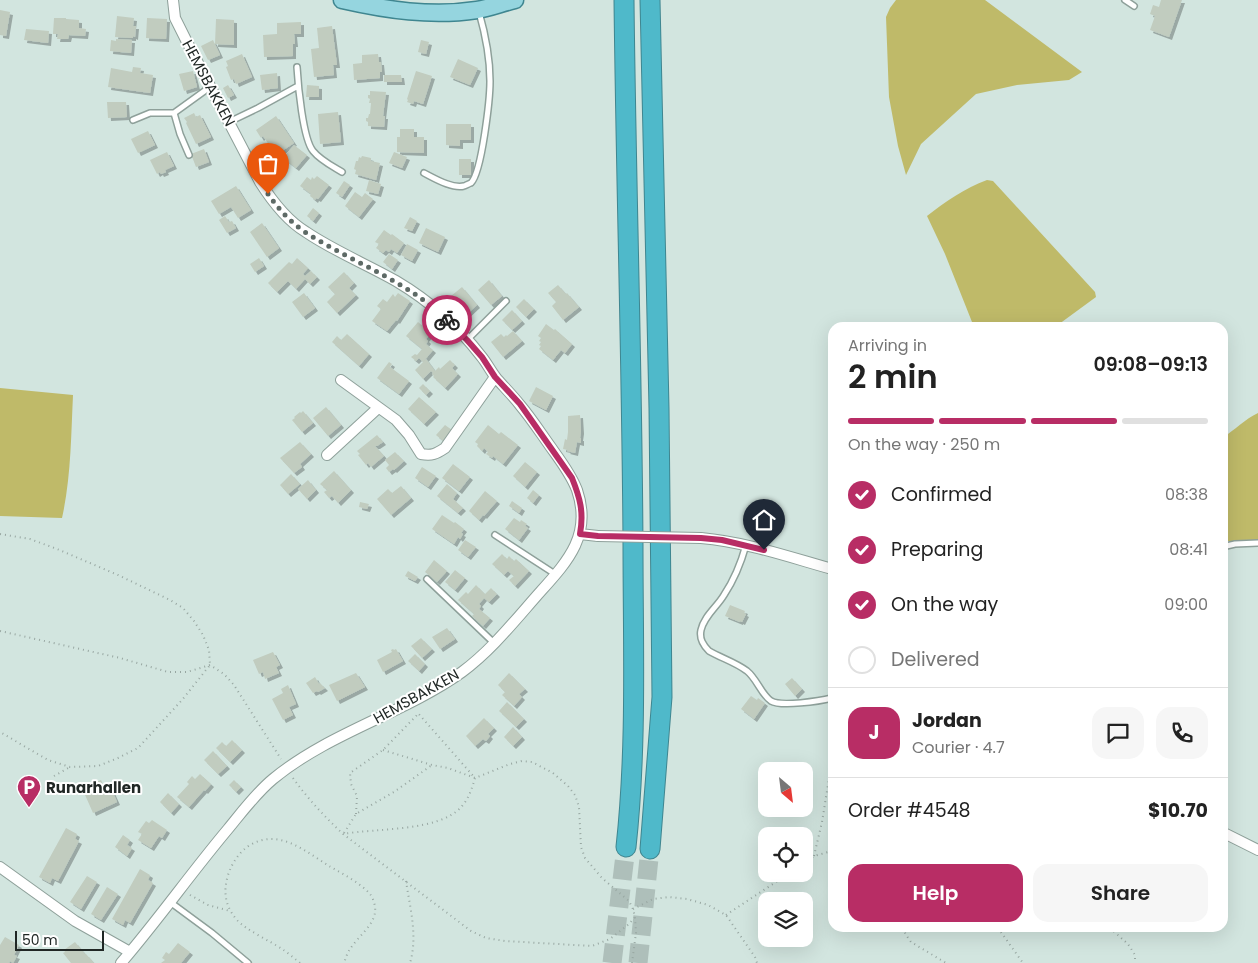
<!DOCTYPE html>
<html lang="en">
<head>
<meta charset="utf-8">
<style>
	:root { --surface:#fff; --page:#f6f6f6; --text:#222; --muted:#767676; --line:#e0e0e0; --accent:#b82d65 }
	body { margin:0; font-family:Poppins,sans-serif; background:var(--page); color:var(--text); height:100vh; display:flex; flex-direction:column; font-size:19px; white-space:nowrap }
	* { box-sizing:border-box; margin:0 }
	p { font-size:16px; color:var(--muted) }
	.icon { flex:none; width:28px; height:28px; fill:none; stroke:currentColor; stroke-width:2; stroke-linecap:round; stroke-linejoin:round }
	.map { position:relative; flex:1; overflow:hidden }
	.panel { position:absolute; left:828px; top:322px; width:400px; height:610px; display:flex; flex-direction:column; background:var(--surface); border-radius:15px; box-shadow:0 5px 20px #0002 }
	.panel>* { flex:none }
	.needle { width:32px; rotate:152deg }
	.buttons { position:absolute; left:758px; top:762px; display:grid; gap:10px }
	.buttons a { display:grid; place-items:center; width:55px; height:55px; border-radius:10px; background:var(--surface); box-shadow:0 5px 20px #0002; font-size:25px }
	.scale { position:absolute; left:15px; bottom:12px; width:89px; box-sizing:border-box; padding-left:5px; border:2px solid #202725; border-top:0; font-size:14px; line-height:18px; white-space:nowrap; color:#202725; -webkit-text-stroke:4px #fff; paint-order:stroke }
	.pin { position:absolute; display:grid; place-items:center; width:42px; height:42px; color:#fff; margin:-51px -21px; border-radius:50% 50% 50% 0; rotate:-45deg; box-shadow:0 0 5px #0007 }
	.pin .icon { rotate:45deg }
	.courier { position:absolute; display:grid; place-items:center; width:50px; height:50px; margin:-25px; border:4px solid #b82d65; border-radius:50%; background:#fff; color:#222; box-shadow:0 1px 6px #0007 }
	.summary em { font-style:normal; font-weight:600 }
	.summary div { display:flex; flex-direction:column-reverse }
	.summary { display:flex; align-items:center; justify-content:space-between; height:85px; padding:0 20px }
	h1 { font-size:32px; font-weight:600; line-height:38px }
	.bar { display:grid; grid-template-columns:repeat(4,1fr); gap:8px 5px; align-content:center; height:60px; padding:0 20px }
	.bar i { height:6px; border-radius:4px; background:var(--line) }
	.bar .selected { background:var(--accent) }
	.bar p { grid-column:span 4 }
	.line { display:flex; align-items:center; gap:12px; padding:0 20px; border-top:1px solid var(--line) }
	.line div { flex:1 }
	.round { display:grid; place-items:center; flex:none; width:52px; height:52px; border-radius:15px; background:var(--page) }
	ol { padding:0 20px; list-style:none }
	li { display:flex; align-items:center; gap:15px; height:55px }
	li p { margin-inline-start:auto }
	li .icon { padding:5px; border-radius:50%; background:var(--accent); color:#fff; stroke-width:4 }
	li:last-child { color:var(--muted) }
	li i { width:28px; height:28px; border:2px solid var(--line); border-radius:50% }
	.primary-button { display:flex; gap:10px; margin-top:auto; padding:10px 20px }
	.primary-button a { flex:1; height:58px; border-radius:15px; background:var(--accent); color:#fff; font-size:20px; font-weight:600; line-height:58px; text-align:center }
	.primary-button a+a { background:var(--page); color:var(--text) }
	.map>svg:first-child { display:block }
	.green { fill:#bfba69 }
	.building { fill:#c1ccbf; filter:url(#shadow) }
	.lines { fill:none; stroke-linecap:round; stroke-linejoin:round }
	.highway-tunnel { stroke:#aebfba; stroke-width:19; stroke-dasharray:19 9; stroke-linecap:butt }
	.lane-casing { stroke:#8ea09a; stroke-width:8 }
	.street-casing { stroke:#8ea09a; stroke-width:12 }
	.primary-casing { stroke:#3f8690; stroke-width:19 }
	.highway-casing { stroke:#3f8690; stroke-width:21 }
	.path { stroke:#98a7a2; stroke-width:2; stroke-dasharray:1 4; stroke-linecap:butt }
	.lane { stroke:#fff; stroke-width:5 }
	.street { stroke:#fff; stroke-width:10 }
	.primary { stroke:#95d5df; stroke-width:16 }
	.highway { stroke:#4fb9ca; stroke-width:19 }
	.street-bridge-casing { stroke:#8ea09a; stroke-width:12; stroke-linecap:butt }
	.street-bridge { stroke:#fff; stroke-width:10 }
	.done { stroke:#5e6a66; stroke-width:5; stroke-dasharray:0 9 }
	.route { stroke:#b82d65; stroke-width:6 }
	.labels { text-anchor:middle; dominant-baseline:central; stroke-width:4; stroke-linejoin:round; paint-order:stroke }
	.street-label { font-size:15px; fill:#202725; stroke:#fff }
	.poi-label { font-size:15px; font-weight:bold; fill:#202725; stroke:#fff; text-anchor:start }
</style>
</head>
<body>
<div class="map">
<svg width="1258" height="963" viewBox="0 0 1258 963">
	<defs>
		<filter id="shadow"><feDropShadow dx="3" dy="3" stdDeviation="0" flood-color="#0004"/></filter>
	</defs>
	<rect width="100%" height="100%" fill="#d2e5df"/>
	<path class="green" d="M896,0H985L1082,72L1069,80L1017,85L976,94L921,144L906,175L898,146L889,97L886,17L890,8Z
		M987,180L993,181L1095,292L1096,297L1055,327H974L945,254L927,216C945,202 965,188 987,180Z
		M0,388L73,395C71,436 71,478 62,518L0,516Z
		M1258,413V541H1223L1222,438C1235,430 1245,419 1258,413Z"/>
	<path class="building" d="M1161,0H1182L1169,37L1150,30L1155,16L1150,14L1153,5L1159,7Z
		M0,10L10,12L6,36L0,35Z
		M117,16L134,18L133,26H136L135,37L133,36V38L115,37Z
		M54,18H66V19L79,20V28L86,29L85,36L69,35L68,39H57L58,34H53Z
		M147,18L167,19L166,39L146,38Z
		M216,19L234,20V45L215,44Z
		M301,22V34H294L295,44H293V56L264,57L263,35L277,34V23Z
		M332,26L337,65H333L334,75L314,77L311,49L319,48L317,28Z
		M26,29L49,31L48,43L24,40Z
		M116,39L132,40L131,53L110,51L111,40L116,41Z
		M213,40L220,55L208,60L201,46Z
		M421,40L429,42L426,54L418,52Z
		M242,54L252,77L236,84L234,79L231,80L226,67L228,66L226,61Z
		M378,54L379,62H381L382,72H380V78L354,80L353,64L362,63V55Z
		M458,59L478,68L470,85L450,77Z
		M133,67L141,68L140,73L153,75L150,93L108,87L111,68L132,72Z
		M193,71L197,87L184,91L179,74Z
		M416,71L432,76L423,104L414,101L413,104L407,102L408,100L407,99Z
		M277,73L278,88L262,90L260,75Z
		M384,75H401L402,82H384Z
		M228,85L234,95L228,98L223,88Z
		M307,85L319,86V97H306Z
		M370,91L386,92L383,116H385L384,127L368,126V122L366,121V118H368L369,114H370L371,103H369L370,99L368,98V95H370Z
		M107,102H126L127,117L108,118Z
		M338,112L341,142L320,144L318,114Z
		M194,113L196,117L200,115L211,137L196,144L186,123L187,122L184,118Z
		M276,116L294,143L276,155L263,136L261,138L256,130Z
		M446,124H471V140H460V146L446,145Z
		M400,129H414V137H424V153L397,152V137H400Z
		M148,131L155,145L138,153L131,139Z
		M294,145L307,155L296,168L283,158Z
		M204,149L209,162L196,167L191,154Z
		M167,152L174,166L165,170L166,172L161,174L160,172L157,174L150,160Z
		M394,152L407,157L402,168L389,163Z
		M362,156L371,158V161L380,163L376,180L355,174L356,170L354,169L356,161H358L359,157L361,158Z
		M459,159H471V175H459Z
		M317,176L329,185L318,199L316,198L315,200L310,196L311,194L300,186L307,177L311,180L312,177L314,179Z
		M369,180L381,184L378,194L366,191Z
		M344,181L350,185L342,197L336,193Z
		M236,186L251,210L238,218L231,207L219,214L211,201Z
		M355,192L362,197L365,193L373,199L359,217L345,206Z
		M313,208L319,213L313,221L307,216Z
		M225,216L229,222L232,221L236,228L227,233L219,220Z
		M410,217L417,221L412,231L404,228Z
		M262,223L279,248L267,257L250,232Z
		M426,228L445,237L438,252L419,243Z
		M384,230L391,235L392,234L404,243L397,253L391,249L389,252L386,250L383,253L376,248L379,244L375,242Z
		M407,244L418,250L412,261L401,255Z
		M389,254L398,260L392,269L383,262Z
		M259,258L264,266L255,272L250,264Z
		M297,258L308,268L303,274L305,276L311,271L317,277L310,284L305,279L296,289L288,281L277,292L268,283L289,262L292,264Z
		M344,272L354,283L349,288L356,295L337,313L327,302L335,294L328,287Z
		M489,280L502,296L491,305L478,290Z
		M558,285L566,294L567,293L579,307L563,320L552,306L556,302L548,293Z
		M462,287L477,305L464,317L457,310L461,307L451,296Z
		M304,293L315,308L303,317L292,302Z
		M398,293L410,301L397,321L396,320L387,331L372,321L381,309L377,306L383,299L387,302L393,294L395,297Z
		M524,299L534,309L526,317L516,307Z
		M512,310L522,321L512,330L502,320Z
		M418,322L431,333L426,339L428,341L426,344L433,350L423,362L419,358L416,361L411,357L415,354L417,355L422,349L406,336Z
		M546,324L554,330L555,329L572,344L565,353L561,350L553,360L539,349L541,346L539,345L541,342L539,341L541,338L538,336Z
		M513,331L522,341L503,357L491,342L501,334L504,337L506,335L507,336Z
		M347,334L369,354L359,366L332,342L337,336L341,340Z
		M426,359L435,371L439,367L440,369L450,360L455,365L452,368L458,374L445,388L433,377L434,376L432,374L433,373L431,371L423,379L415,370Z
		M389,362L392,364L390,367L409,381L399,394L377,378Z
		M423,384L430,391L426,395L419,388Z
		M536,387L553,396L546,410L529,401Z
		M419,397L436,412L424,424L408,409Z
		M326,407L341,425L328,436L313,418Z
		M303,411L313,423L302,432L292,420L295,418L294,417L300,412L301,413Z
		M580,415L581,431L580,438H581V443L577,442L575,453L567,451L568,450L563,449L565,439L567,440L568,432V416Z
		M445,425L452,430L443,441L436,435Z
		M488,425L499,434L501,432L518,445L503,464L493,456L492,458L486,454L488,452L484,448L482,451L477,446L478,444L475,442Z
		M377,435L383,442L377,446H375L384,456L371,467L368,463L366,465L358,455L360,454L357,451Z
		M300,442L311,454L300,464L302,467L294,473L280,458Z
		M395,452L404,461L394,470L393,469L389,472L386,468L389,465L385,460Z
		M525,462L537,472L525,487L513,476Z
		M453,464L470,477L459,491L442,478Z
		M422,467L436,476L428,487L415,478Z
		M334,471L351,490L338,503L332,496L329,498L324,492L327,490L320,484Z
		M291,474L300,484L288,494L280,485Z
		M308,480L316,490L307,499L298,489Z
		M447,484L457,493L453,499L463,508L458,513L437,496Z
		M401,486L411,498L391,515L377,499L388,489L392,493Z
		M533,490L539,495L533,503L527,498Z
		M485,491L497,501L484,516L483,515L479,520L469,511Z
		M512,501L522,508L519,513L509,506Z
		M360,502L369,504L367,509L359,507Z
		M442,515L454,523L455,522L464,529L461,533L463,534L460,539L458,537L454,544L432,529Z
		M514,518L520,522L521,520L527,524L525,526L528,528L519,540L505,529Z
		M465,540L476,547L468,557L458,550Z
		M502,554L507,559L509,556L514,561L516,559L529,571L515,586L509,580L514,576L508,571L504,575L492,564Z
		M434,560L447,571L437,582L425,572Z
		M455,570L465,578L455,590L445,582Z
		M408,571L418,577L415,581L405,576Z
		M476,585L485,594L491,588L497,594L489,602L484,598L479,604L481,606L479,609L490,618L483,626L472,616L474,614L458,600L466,592L468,594Z
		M730,605L745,611L744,613L746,614L742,622L740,621V622L725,616Z
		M447,628L455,639L440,649L432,637Z
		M421,638L432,649L422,658L411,646Z
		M393,649L394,650L396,649L403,661L383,672L377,660L392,652L391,650Z
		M273,652L280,665L276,667L279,673L265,679L263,672L259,674L253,660Z
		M415,654L425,664L419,671L408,661Z
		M356,673L365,687L337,701L329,685Z
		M509,673L525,689L519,694L522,697L514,706L502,695L505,692L498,685Z
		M315,677L319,684L320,683L325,688L318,692L317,691L313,693L306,683Z
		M792,678L802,689L795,696L785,684Z
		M288,685L296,704L289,707L293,715L283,720L272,699L283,693L281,689Z
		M751,696L757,700L758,698L765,703L754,719L741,709Z
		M507,702L524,719L516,727L499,711Z
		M484,718L494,728L488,734L490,736L486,741L483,739L475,746L466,736Z
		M513,727L522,737L513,746L504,737Z
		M232,740L242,750L230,762L216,748L222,742L226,746Z
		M213,751L227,766L218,774L204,760Z
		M200,774L211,784L205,791L204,790L189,807L177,797L189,784L187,782L192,776L195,779Z
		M101,780L104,786L109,784L117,802L93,813L82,788Z
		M234,780L241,787L236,792L229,785Z
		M168,793L179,804L171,813L160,802Z
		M152,820L167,830L162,838L159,836L151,848L138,840L142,834L138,832L146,821L149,823Z
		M66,828L77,834L75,839L79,841L58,881L52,878L50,883L39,877Z
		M123,835L130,840L127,845L132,848L127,856L115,847Z
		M140,869L150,875L148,880L153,883L130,923L125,920L123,925L112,919Z
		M87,876L97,882L81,909L70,902Z
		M107,887L118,894L101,920L91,914Z
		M5,937L19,945L14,955L17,956L13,963L10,961L9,963H0V945Z
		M75,942L85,954H86L94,963H71L63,953L65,952L64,950Z
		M178,943L190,952L181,963H161L165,960L162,958L166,952L169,954Z"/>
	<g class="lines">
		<path class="highway-tunnel" d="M612,963L626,847
			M638,963L650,849"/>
		<g class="lane-casing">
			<path id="lane" d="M1125,0L1134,6
				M297,67C298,85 303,139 313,151C320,160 332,166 342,172
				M174,113L180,134L189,155
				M133,120L150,113H174L210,87
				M229,122L258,108L298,86
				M424,173C434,178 452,189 464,186C465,186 470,183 471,183C482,172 490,98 490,81C490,60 485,33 479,12
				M468,339L506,301
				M495,535L555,574
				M746,545C741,563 734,580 724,595C717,607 704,616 701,630C699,639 703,645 709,651C721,658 735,662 747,671C757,679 761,694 771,701C781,707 820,701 832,698
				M1222,547L1235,544L1258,543
				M427,579L494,643
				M170,902L212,933L248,963"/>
		</g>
		<g class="street-casing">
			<path id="street" d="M341,380L396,420L409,435L421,454C432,456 436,454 445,448L495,377
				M327,455L378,408
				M580,534L598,536
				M701,538C746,542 789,557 832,569
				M1222,832L1258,850
				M0,867L75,921L130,952
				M121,963C158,920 191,873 228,829C242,812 256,793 273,779C330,732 403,714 462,672C492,650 516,619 541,591C569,560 592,534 577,490C571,474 560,460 550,446C540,432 531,418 520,405C513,396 505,388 497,379C491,372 487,363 481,356C458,326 428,300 396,281C366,264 334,251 306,232C286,220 272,201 260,182L186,40L175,18L173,0"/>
		</g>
		<g class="primary-casing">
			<path id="primary" d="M342,0C386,10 432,17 477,10C490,8 502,3 515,0"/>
		</g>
		<g class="highway-casing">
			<path id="highway" d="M624,0C626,182 632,363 633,545C633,645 637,747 626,847
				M650,849L662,697L659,408L650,0"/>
		</g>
		<path class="path" d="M0,534L30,539L57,549L118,575L170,600L183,608L194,621L203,635L209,650L210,665L182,700L138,748L118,758L98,766L70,767L48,760L0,732
			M0,631L120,658L168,672H187L210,665L224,674L234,685L281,759
			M383,750L432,765L448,768L475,778L417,712
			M54,776L70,767
			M293,778C308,799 325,817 343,834L471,931L486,938L505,941L592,946L610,939L629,924L635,917L633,909L629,901L602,878L585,858L581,847L579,807L575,795L568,786L553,773L532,762L522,761L510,764L475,778C472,788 469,798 462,806C441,832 375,828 343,834
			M356,814L357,796L351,784L350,773L383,750L418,714
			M344,833L356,814L394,792L432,765
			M814,856L822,822L832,760
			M804,863L814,856L832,851
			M406,881C410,908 418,936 410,963
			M190,895L208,905L230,911
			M633,909L653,899L669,897L687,899L708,905L726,915L755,957L757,963
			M726,915L788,874
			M903,928L906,935L911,942L946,963
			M998,928L1023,963
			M1110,928L1128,944L1135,955V963
			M300,963C294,958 288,953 282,949C270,941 246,930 237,920C225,906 223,892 228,875C232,863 239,852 250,845C279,828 305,851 329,866C343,874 359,882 370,894C373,898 376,906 375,912C374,925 357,938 350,949C347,953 346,958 344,963
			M632,963L636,933L635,917"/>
		<use href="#lane" class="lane"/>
		<use href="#street" class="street"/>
		<use href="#primary" class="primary"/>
		<use href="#highway" class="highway"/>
		<g class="street-bridge-casing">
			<path id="street-bridge" d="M598,536L701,538"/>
		</g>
		<use href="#street-bridge" class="street-bridge"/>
	</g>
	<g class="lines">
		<path class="done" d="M268,194C278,208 290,222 305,232C353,263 406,280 447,320"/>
		<path class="route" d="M447,320L467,340L482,357L495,377L520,404L572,478C580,498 584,512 580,534L598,536L701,538L722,540L764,550"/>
	</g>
	<defs>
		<g id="parking-pin" transform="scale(1.25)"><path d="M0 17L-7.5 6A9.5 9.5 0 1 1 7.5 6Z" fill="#b82d65" stroke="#fff"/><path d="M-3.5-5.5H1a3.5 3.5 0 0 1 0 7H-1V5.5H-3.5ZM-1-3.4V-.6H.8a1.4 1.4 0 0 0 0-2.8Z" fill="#fff"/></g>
	</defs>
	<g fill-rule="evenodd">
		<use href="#parking-pin" x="29" y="787"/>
	</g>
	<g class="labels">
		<g class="street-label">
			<text transform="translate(209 83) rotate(62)">HEMSBAKKEN</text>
			<text transform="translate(416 696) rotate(-29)">HEMSBAKKEN</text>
		</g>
		<g class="poi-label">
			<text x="46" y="787">Runarhallen</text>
		</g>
	</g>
</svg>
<div class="buttons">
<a><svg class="needle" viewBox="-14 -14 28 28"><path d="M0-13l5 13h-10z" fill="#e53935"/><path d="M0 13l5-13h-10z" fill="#767676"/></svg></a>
<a><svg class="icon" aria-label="locate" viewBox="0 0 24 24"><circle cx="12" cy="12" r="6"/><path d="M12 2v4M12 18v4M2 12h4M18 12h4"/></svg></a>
<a><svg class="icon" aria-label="layers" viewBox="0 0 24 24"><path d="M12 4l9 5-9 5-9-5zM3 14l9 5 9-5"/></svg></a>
</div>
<div class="scale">50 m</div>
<div class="pin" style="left:268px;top:194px;background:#ea580c"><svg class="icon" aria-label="bag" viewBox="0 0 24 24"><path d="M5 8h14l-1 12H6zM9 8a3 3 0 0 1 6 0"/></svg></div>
<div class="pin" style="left:764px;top:550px;background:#1f2937"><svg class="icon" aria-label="home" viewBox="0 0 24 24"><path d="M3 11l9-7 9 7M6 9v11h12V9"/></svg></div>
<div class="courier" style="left:447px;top:320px"><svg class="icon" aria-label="bike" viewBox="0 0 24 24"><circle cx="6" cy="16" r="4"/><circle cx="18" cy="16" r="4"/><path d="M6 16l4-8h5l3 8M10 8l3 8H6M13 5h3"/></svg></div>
<section class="panel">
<div class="summary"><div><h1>2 min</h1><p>Arriving in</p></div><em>09:08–09:13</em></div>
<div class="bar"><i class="selected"></i><i class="selected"></i><i class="selected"></i><i></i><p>On the way · 250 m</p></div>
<ol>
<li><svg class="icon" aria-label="check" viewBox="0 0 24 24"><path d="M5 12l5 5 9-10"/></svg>Confirmed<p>08:38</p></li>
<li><svg class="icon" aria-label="check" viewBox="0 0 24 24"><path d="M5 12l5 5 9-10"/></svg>Preparing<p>08:41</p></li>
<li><svg class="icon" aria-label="check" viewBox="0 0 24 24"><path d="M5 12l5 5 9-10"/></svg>On the way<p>09:00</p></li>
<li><i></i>Delivered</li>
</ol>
<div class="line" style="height:90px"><b class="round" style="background:var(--accent);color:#fff">J</b><div><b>Jordan</b><p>Courier · 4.7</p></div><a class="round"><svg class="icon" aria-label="chat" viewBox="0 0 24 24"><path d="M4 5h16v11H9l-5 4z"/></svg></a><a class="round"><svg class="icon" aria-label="phone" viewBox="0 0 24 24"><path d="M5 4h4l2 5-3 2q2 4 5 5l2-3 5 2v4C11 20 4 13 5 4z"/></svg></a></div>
<div class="line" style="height:65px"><div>Order #4548</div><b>$10.70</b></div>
<div class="primary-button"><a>Help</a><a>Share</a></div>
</section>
</div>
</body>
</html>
